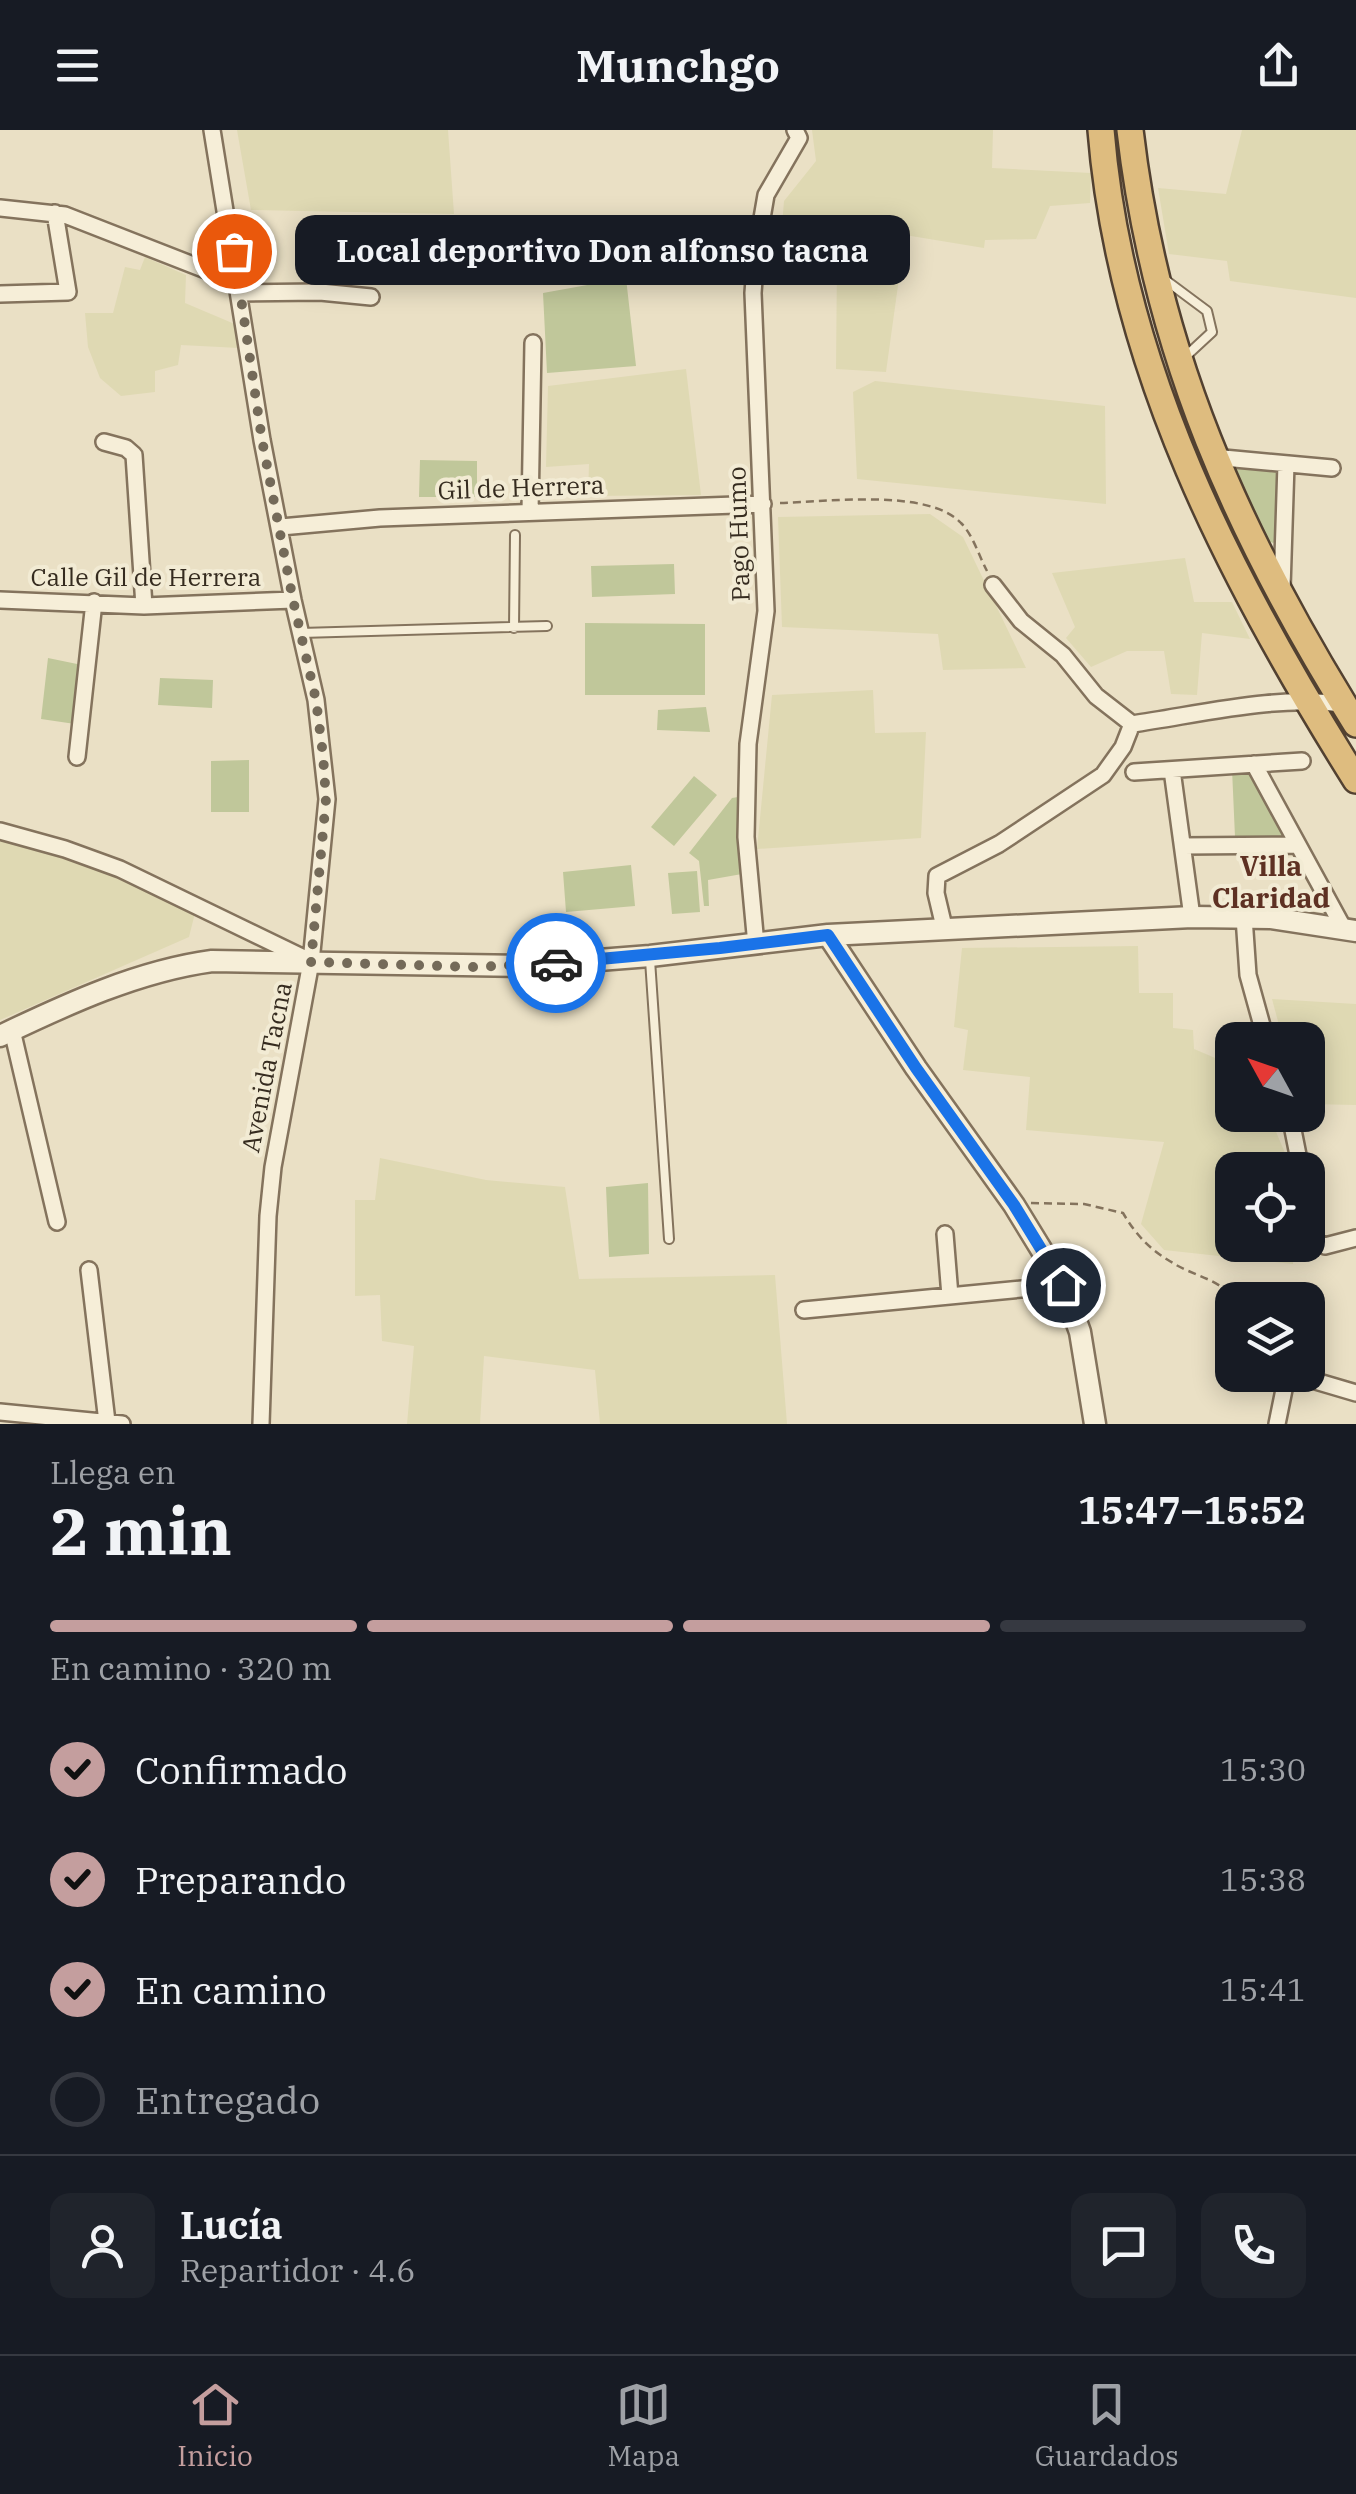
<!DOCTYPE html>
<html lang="es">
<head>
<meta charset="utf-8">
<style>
	:root { --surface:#171b24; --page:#20242c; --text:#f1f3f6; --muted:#9ea1a6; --line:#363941; --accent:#c49e9e }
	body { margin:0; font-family:"IBM Plex Serif",serif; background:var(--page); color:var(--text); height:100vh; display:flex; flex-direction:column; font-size:38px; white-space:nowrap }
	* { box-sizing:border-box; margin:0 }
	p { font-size:32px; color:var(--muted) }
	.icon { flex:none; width:55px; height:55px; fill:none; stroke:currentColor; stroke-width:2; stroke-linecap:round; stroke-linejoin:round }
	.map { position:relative; height:1294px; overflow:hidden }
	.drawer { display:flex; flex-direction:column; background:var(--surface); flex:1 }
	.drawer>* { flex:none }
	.needle { width:65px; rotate:310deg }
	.buttons { position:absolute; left:1215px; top:892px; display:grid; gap:20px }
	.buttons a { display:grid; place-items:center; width:110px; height:110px; border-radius:20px; background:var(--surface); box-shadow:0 5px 25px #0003; font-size:50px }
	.pin { position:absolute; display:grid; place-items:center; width:85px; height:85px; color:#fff; margin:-42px; border:5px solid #fff; border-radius:50%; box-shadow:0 2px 10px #0007 }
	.courier { position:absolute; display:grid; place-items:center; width:100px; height:100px; margin:-50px; border:8px solid #1a73e8; border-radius:50%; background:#fff; color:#222; box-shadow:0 2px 12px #0007 }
	.bubble { position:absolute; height:70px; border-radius:20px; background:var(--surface); box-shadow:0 5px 25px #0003; font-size:32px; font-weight:700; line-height:70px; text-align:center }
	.summary em { font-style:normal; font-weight:700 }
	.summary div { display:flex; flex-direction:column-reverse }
	.summary { display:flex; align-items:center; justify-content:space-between; height:170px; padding:0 50px }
	h1 { font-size:65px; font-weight:700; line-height:75px }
	.bar { display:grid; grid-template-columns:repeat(4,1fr); gap:15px 10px; align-content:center; height:120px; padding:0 50px }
	.bar i { height:12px; border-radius:8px; background:var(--line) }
	.bar .active { background:var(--accent) }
	.bar p { grid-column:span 4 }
	.line { display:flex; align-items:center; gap:25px; padding:0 50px; border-top:2px solid var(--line) }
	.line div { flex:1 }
	.round { display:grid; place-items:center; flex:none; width:105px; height:105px; border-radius:20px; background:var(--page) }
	ol { padding:0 50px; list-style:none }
	li { display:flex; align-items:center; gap:30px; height:110px }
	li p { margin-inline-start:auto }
	li .icon { padding:10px; border-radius:50%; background:var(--accent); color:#111; stroke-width:4 }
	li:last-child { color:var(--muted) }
	li i { width:55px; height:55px; border:5px solid var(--line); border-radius:50% }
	header { display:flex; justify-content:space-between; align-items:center; height:130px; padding:0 50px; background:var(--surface); font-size:45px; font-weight:700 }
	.tab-bar { display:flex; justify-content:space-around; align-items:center; height:140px; border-top:2px solid var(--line); background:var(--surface); font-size:28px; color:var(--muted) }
	.tab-bar a { display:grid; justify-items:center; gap:5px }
	.tab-bar .active { color:var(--accent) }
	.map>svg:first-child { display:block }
	.farmland { fill:#dfd9b3 }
	.green { fill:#c0c79a }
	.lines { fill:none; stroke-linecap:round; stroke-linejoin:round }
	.service-casing { stroke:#84735d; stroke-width:12 }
	.minor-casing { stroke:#84735d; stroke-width:20 }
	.tertiary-casing { stroke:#84735d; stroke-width:25 }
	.trunk-casing { stroke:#524131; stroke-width:30 }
	.path { stroke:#84735d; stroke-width:2.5; stroke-dasharray:8 5; stroke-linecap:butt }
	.service { stroke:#f6eed8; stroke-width:8 }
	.minor { stroke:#f6eed8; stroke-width:15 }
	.tertiary { stroke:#f6eed8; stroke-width:20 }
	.trunk { stroke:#debc7f; stroke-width:25 }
	.done { stroke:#746a59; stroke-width:10; stroke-dasharray:0 18 }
	.route { stroke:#1a73e8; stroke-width:12 }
	.labels { text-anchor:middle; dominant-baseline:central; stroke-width:8; stroke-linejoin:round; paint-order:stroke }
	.street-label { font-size:25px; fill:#352b1f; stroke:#f2ebd4 }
	.neighbourhood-label { font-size:28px; font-weight:bold; fill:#5e3123; stroke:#f2ebd4 }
</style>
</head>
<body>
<header><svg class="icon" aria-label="menu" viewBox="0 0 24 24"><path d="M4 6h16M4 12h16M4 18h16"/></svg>Munchgo<svg class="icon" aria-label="share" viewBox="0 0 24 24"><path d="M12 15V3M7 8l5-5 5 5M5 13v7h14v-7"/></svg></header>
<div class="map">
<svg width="1356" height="1294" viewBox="0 0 1356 1294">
	<rect width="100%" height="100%" fill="#eae0c5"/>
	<path class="farmland" d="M237,0H448L454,84L251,80Z
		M812,0H993L992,38L1091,43L1090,73L1050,76L1036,109L985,110L984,118L905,105L886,242L836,239L837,129L780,120L784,71L816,31Z
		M1242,0H1356V168L1230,151L1227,131L1169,124L1158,58L1226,64Z
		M145,127L186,145L185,173L237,195L239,218L181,215L178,235L155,241V262L121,266L100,248L88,217L85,183H113L125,137L140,140Z
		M686,239L701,365L588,366L589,334L546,337L548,256Z
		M875,251L1105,276L1106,374L857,349L853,262Z
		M930,384L963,407L1026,538L943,540L938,504L782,497L778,387Z
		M1185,428L1194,472H1232L1250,509L1202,503L1197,565L1171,564L1164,521H1127L1091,537L1066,508L1075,497L1052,443Z
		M873,560L875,603L926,602L921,708L757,719L772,565Z
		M0,710L97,738L195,783L189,807L0,890Z
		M1138,816L1139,863H1173V898L1193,900L1194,919L1220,930L1232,928V985H1269L1285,1023L1287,1040H1232V1115H1295L1293,1134L1164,1120L1141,1094L1164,1012L1026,1000L1030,947L963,940L968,900L954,897L962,818Z
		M1272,869L1356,874V975L1308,974V910H1283Z
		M380,1028L486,1050L565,1057L579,1149L775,1145L787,1294H600L595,1240L484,1226L480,1294H407L414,1216L382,1211L380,1165L355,1166V1070H375Z"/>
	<path class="green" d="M626,148L636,236L547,243L543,163Z
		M420,330L477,331V367H419Z
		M1238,336L1277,339L1282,344L1279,408L1273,413L1268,411L1235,339Z
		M674,434L675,464L592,467L591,436Z
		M585,493L705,494V565H585Z
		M48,528L82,535L75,594L41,589Z
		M160,548L213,550L212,578L158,575Z
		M706,577L710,602L657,600L658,580Z
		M249,630V682H211V631Z
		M1252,638L1291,707H1235L1232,639Z
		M694,646L717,665L674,716L651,697Z
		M738,667L742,744L708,750L709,776H704L699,731L689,723L732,668Z
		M631,735L635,776L566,782L563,742Z
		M697,741L700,782L672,784L668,743Z
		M648,1053L649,1124L609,1127L606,1057Z"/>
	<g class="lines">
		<g class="service-casing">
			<path id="service" d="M1164,149L1207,181L1212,202L1185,227
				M514,498L515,405
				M301,503L547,496
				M650,830L669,1109"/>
		</g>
		<g class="minor-casing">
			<path id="minor" d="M212,0L262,310L293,470L316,570L327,669L311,832L273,1037L268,1086L261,1294
				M0,78L65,85L239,153
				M240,163L320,162L371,167
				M0,164L68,162L55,83
				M104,312L126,318L134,325L144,476
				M1213,327L1332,338
				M530,382L533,213
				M281,397L380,388L763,374
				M993,455L1021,491L1063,525L1096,566L1132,594C1202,584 1278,564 1348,575
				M1282,458L1286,334
				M0,470L144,476L293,470
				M77,627L94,472
				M1254,634L1344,799
				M1172,640L1192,787
				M1134,642L1302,631
				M0,701L65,719L120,739L308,830
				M1183,716L1298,715
				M1244,787L1248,845L1266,910
				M945,801L936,763L937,746L999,714L1103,645L1123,617L1132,594
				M756,815L746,707L748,614L766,481L753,163L756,123L766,65L799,8L795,0
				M12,900L57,1092
				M1290,985L1301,1040
				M1308,1093L1315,1112L1325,1116L1356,1108
				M945,1104L950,1166
				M89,1140L107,1292
				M804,1180L1063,1155
				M1295,1245L1356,1263
				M0,1282L122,1294
				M1277,1294L1287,1245"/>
		</g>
		<g class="tertiary-casing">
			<path id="tertiary" d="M828,805L916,938L1014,1075L1063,1155L1080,1202L1095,1294
				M0,906C67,874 138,841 212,831L522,836L650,826L828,805L1192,787L1271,788L1356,801"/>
		</g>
		<g class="trunk-casing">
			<path id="trunk" d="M1101,0C1120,238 1231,451 1356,650
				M1130,0C1156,224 1238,405 1356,594"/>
		</g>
		<path class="path" d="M780,373C826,372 928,358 961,393C973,405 979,426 987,441
			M1031,1073L1084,1074L1123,1083C1136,1105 1150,1120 1173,1133C1193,1146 1221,1149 1234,1170"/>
		<use href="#service" class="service"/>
		<use href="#minor" class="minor"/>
		<use href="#tertiary" class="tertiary"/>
		<use href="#trunk" class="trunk"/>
	</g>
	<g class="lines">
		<path class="done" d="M234,121L262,310L293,470L316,570L323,625L326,669L311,832L474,837L556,833"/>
		<path class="route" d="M556,833L720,818L828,805L916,938L1014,1075L1063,1155"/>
	</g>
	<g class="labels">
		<g class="street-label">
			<text transform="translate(521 357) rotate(-2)">Gil de Herrera</text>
			<text transform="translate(738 404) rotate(-92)">Pago Humo</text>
			<text x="146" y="446">Calle Gil de Herrera</text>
			<text transform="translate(266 937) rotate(-79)">Avenida Tacna</text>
		</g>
		<g class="neighbourhood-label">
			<text x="1271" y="735">Villa<tspan x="1271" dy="32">Claridad</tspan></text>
		</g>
	</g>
</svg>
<div class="buttons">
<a><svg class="needle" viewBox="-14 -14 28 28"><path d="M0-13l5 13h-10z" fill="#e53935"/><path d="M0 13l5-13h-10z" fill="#9ea1a6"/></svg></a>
<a><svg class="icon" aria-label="locate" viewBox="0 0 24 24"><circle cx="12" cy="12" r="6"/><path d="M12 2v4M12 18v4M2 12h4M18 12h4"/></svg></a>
<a><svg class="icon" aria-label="layers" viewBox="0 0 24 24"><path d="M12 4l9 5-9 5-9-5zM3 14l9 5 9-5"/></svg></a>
</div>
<div class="pin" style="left:234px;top:121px;background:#ea580c"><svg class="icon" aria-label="bag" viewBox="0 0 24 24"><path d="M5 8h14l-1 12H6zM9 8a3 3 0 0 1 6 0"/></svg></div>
<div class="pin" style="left:1063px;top:1155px;background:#1f2937"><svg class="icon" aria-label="home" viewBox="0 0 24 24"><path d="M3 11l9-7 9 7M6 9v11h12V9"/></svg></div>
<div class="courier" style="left:556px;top:833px"><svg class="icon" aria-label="car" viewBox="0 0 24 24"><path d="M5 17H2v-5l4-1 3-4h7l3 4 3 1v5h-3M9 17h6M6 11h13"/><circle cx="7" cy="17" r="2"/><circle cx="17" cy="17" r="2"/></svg></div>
<div class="bubble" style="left:295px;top:85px;width:615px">Local deportivo Don alfonso tacna</div>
</div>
<section class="drawer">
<div class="summary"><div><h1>2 min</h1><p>Llega en</p></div><em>15:47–15:52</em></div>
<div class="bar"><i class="active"></i><i class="active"></i><i class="active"></i><i></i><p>En camino · 320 m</p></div>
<ol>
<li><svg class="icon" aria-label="check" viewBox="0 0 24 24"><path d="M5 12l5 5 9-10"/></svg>Confirmado<p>15:30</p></li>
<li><svg class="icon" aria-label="check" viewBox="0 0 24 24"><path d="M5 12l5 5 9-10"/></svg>Preparando<p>15:38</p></li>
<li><svg class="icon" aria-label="check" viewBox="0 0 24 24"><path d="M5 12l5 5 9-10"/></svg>En camino<p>15:41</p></li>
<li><i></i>Entregado</li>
</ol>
<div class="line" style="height:180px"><a class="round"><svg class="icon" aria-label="person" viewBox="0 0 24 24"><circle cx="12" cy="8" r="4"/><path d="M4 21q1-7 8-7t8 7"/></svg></a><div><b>Lucía</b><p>Repartidor · 4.6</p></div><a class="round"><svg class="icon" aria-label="chat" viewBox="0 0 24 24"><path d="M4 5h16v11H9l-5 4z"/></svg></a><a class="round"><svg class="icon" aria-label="phone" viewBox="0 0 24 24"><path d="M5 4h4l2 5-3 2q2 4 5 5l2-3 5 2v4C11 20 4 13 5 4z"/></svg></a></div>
</section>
<nav class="tab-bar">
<a class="active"><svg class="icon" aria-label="home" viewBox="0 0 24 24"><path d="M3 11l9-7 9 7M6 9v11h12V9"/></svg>Inicio</a>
<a><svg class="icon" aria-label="map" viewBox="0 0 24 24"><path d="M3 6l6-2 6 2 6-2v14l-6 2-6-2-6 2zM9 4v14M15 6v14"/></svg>Mapa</a>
<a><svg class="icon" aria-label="saved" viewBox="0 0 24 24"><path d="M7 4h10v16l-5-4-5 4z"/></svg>Guardados</a>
</nav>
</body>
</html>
